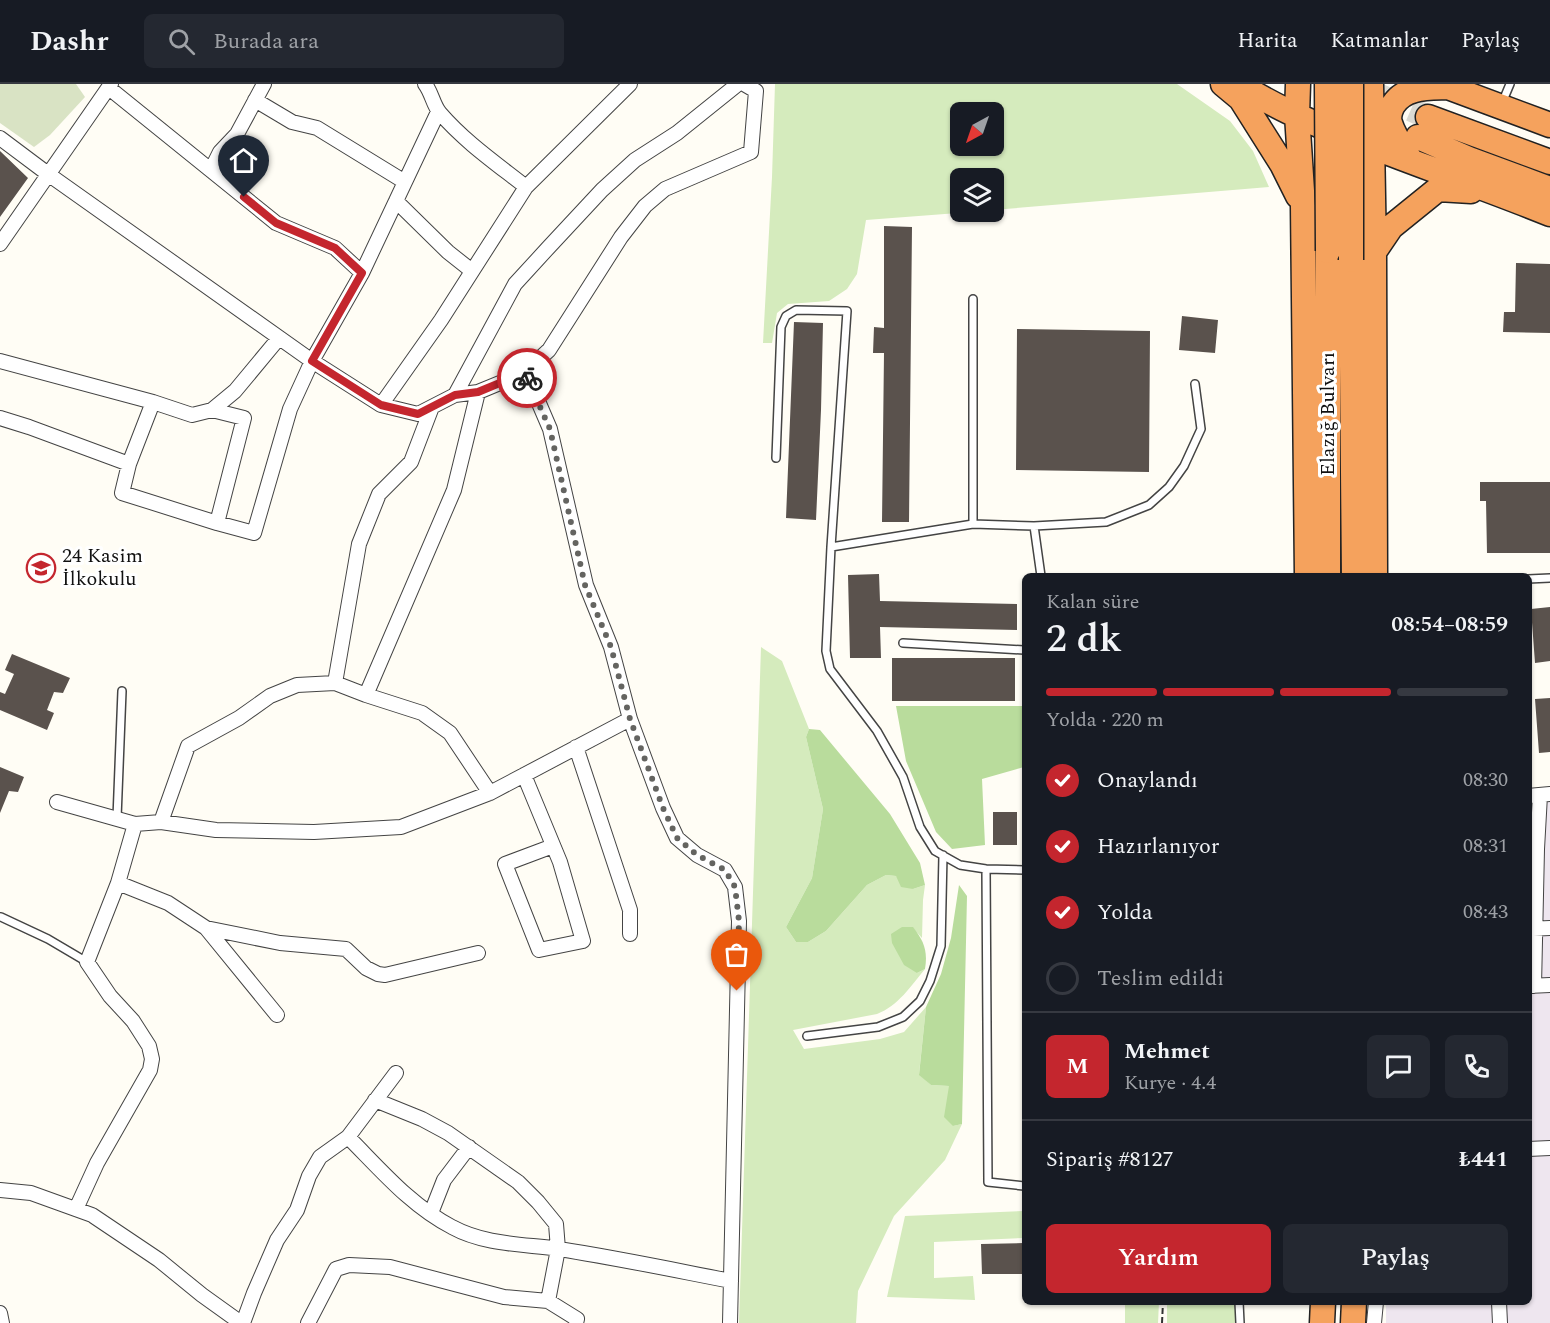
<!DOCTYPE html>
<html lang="tr">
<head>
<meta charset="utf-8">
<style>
	:root { --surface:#171b24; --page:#242831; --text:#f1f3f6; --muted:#9ea1a6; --line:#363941; --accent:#c4262e }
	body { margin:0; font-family:Spectral,serif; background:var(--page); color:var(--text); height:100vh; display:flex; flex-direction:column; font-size:22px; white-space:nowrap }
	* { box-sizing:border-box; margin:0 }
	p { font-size:20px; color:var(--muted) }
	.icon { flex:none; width:33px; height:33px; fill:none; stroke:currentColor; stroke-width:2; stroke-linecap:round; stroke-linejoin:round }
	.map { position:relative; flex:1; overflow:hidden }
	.side { position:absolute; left:1022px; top:489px; width:510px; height:732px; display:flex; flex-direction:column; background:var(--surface); border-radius:9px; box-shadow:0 2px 4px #0004 }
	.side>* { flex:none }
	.needle { width:39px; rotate:220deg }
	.controls { position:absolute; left:950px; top:18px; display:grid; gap:12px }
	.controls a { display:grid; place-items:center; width:54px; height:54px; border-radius:9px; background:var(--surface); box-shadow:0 2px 4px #0004; font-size:30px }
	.pin { position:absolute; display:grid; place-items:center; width:51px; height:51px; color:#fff; margin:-62px -26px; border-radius:50% 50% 50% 0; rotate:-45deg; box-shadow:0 0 6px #0007 }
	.pin .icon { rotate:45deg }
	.courier { position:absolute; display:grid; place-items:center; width:60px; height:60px; margin:-30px; border:4px solid #c4262e; border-radius:50%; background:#fff; color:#222; box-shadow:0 2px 8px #0007 }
	.summary em { font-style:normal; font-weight:600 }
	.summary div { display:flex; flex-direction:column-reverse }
	.summary { display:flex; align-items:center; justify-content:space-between; height:102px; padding:0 24px }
	h1 { font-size:39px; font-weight:600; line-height:45px }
	.bar { display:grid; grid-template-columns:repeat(4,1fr); gap:9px 6px; align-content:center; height:72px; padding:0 24px }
	.bar i { height:8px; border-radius:4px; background:var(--line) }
	.bar .selected { background:var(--accent) }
	.bar p { grid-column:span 4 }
	.line { display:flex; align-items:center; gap:15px; padding:0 24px; border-top:2px solid var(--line) }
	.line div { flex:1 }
	.round { display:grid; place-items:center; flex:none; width:63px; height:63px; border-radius:9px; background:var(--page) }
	ol { padding:0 24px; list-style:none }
	li { display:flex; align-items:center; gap:18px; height:66px }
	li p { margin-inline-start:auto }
	li .icon { padding:6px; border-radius:50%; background:var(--accent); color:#fff; stroke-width:4 }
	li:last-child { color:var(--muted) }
	li i { width:33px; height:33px; border:3px solid var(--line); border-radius:50% }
	.button { display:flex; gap:12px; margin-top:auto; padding:12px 24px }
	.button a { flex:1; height:69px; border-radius:9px; background:var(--accent); color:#fff; font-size:24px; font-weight:600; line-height:69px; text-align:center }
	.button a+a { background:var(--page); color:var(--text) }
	header { display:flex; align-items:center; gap:36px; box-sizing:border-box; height:84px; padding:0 30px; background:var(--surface); border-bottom:2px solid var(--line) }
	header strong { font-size:28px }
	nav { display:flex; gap:33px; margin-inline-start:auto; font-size:21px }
	.search { width:420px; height:54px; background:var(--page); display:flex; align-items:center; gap:15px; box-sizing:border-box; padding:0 21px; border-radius:9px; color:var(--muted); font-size:22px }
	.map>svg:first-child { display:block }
	.industrial { fill:#eee6ef }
	.green { fill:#d5ebbd; fill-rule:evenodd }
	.forest { fill:#b9dc9c }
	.cemetery { fill:#d9e3c4 }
	.building { fill:#5a524d }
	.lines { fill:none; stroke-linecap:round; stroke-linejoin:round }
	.highway-tunnel { stroke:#dbdad3; stroke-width:24; stroke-dasharray:24 12; stroke-linecap:butt }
	.lane-casing { stroke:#444; stroke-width:10 }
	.street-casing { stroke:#444; stroke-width:16 }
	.highway-casing { stroke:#222; stroke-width:27 }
	.path { stroke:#333; stroke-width:2; stroke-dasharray:6 3; stroke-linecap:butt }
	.lane { stroke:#fff; stroke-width:7 }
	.street { stroke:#fff; stroke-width:14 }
	.highway { stroke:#f5a25d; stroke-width:24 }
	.highway-bridge-casing { stroke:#222; stroke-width:27; stroke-linecap:butt }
	.highway-bridge { stroke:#f5a25d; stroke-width:24 }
	.done { stroke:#646461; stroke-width:6; stroke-dasharray:0 10.8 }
	.route { stroke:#c4262e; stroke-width:8 }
	.labels { text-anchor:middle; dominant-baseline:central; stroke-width:6; stroke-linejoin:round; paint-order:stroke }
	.street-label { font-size:20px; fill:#111; stroke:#fff }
	.poi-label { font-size:20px; fill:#111; stroke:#fff; text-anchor:start }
</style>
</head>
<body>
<header>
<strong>Dashr</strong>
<div class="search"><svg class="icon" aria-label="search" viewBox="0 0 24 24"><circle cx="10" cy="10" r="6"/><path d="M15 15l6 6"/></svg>Burada ara</div>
<nav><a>Harita</a><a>Katmanlar</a><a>Paylaş</a></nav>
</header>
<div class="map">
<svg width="1550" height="1239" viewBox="0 0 1550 1239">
	<rect width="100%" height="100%" fill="#fffdf5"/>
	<path class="industrial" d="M1550,713V1239H1386V1218H1528V714Z"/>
	<path class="green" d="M775,0H1177L1230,37L1253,67L1269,103L993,126V94H960V128H971L866,136L857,190L847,205L829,217L788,220L777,229L772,259H763L772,93ZM960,28H993V62H960Z
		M761,563L782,577L809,645L806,653L823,725L812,794L786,843L796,858H808L826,847L867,801L886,791L896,792L913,805L925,801L923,816L922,854L912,843L917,889L925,885C911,902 898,922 877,930L793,946L804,965L880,955L904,948L926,923L919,990L931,1001L949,1002L953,1042L962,1040L945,1076L894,1132L858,1207L856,1239H739Z
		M1024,1127V1154L934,1158V1194L973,1192L975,1216L887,1213L905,1132Z
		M1125,1218H1159L1158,1239H1125Z
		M1167,1218H1235V1239H1167Z"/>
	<path class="forest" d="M896,622H1024V683L982,695L985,761L952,765L936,748L906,677Z
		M809,645L820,646L890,730L920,779L925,801L913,805L901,803L896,792L886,791L867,801L826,847L808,858H796L786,843L812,794L823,725L806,653Z
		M959,801L967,812L962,1040L953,1042L944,1033L949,1002L931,1001L919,991L926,923L941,890L951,854Z
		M902,843H913C924,857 928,867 925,885L917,889L904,881L892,859L891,850Z"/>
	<path class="cemetery" d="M0,0H76L85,13L50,51L34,63L0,39Z"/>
	<path class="building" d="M0,67L28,94L0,133Z
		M884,142L912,143L909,438H882L884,269H873L874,243L884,244Z
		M1516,179L1550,180V249L1503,248L1504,228H1515Z
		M1182,232L1218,236L1215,269L1179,266Z
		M794,238L823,239L821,326L816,436L786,434Z
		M1017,245L1150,247L1149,388L1016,386Z
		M1480,398H1550V469H1487L1486,417H1480Z
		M879,490L880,517L1017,520V546L880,543L881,574H850L848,491Z
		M1550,523V577L1535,579L1531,525Z
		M12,570L70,594L63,609L54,608L47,626L54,629L47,646L0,626V608L5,610L14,590L5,586Z
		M892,574H1015V617H892Z
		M1550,614V668L1539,669L1535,615Z
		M0,683L24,693L18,708L9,707L0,729Z
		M993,728H1017V761H993Z
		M1024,1159V1190H982L981,1160Z"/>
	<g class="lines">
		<path class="highway-tunnel" d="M1378,11L1428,33"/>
		<g class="lane-casing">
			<path id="lane" d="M1502,19L1510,0
				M776,374L781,243L786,232L796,226L847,227L831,463
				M973,440V215
				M1034,442L1041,492
				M1528,495L1550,494
				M903,559L1024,566
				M117,734L122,607
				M986,785L988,1098L1024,1102
				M1024,786L986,785L960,781L935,767L920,743L903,693L877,647L830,585L826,567L831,463L973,440L1034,442L1106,438L1149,421L1169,403L1184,382L1201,345L1195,300
				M1,833L48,855L87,878
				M807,952L878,943L903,933L920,917L930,897L941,862L943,771
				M1239,1218L1240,1239"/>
		</g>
		<g class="street-casing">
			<path id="street" d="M425,0C432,9 433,21 440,29C465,58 497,80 526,103
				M109,4L276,139L335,164L362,189
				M255,16L292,38L317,44L405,98
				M0,54L48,90L312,277L381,321L418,330L455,311L478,308L524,289L549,266L621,153L645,122L665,105L751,68L756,7L744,0
				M211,86L220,68L237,50L264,0
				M396,117L448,168L472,187
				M0,160L111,0
				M0,277L153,318L192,331L212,326L235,307L279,254
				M524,289L532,303L550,345L586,501L611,563L630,635L663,724L677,754L697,771L725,786L735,803L739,837L730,1239
				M455,311L515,200L548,164L602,106L635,76L677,49L738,0
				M153,318L129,380L122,409L217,439
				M381,321L441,236L526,103L630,0
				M212,326L244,334L217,439L254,449L290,325L312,277L362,189L438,28
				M0,334L29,343L129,380
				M335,599L359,460L379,410L411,378L432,323
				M366,611L454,406L478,308
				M576,663L630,826V850
				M524,691L560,778L583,857L539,866L505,780L553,762
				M1528,712L1550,710
				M57,718L135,740L161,738L216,746L314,748L401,743L490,709L630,635
				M161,738L188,662L239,634L270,612L297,601L335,599L366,611L422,629L450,649L490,709
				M135,740L118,799L168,819L206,844L277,931
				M206,844L280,859L346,865L366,884L378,890L385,891L478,869
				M1528,845L1550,844
				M1528,902L1550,901
				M1534,902L1537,765L1540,711
				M375,1016L422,1035L448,1049L518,1098L538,1118L556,1140L558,1165L548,1217
				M348,1053C380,1085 411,1122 452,1143C485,1161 523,1160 559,1165C617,1174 674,1186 731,1197
				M1528,1065L1550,1064
				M0,1106L31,1109L92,1131L159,1176L202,1211L241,1239
				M76,1125L97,1079L150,986L152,975L149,962L133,937L110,912L87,878L118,799
				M431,1129L444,1096L469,1063
				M1499,1218L1500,1239
				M0,1229L2,1239
				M243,1239L254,1209L277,1156L297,1126L309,1092L320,1073L348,1053L396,989
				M308,1239L336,1185L349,1181L390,1183L504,1213L548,1217L577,1235L576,1239
				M1374,1239L1376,1218"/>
		</g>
		<g class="highway-casing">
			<path id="highway" d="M1223,0L1241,15L1282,80L1298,112
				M1237,0C1257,11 1277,23 1298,32C1380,69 1467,96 1550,130
				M1298,0L1297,31L1303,122L1307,492
				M1371,0L1374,168L1375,492
				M1440,0L1550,41
				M1428,33L1550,78
				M1418,53L1469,75L1550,105
				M1411,77C1404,65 1394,53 1390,39C1388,33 1390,27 1393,21C1405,2 1429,4 1449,3
				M1328,167V492
				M1374,168L1391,143L1438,105L1471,107
				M1351,176L1354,492
				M1322,1239L1323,1218
				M1353,1239L1354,1218"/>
		</g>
		<path class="path" d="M1162,1239L1163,1218"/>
		<use href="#lane" class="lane"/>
		<use href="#street" class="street"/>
		<use href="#highway" class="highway"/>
		<g class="highway-bridge-casing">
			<path id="highway-bridge" d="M1327,0L1328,167
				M1351,176V0"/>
		</g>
		<use href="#highway-bridge" class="highway-bridge"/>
	</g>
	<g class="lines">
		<path class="done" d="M527,294L550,345L585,501L611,563L630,635L663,724L677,754L697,771L725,786L735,803L739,837L737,907"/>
		<path class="route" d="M244,113L276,139L335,164L362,189L312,277L381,321L418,330L455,311L478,308L524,289L527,294"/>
	</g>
	<defs>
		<g id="school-ring" transform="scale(1.5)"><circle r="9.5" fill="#fff" stroke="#c4262e" stroke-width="1.5"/><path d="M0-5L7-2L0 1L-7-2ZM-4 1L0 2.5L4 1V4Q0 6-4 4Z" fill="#c4262e"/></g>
	</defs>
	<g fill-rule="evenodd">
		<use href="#school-ring" x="41" y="484"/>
	</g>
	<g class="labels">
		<g class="street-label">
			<text transform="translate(1328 330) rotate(-90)">Elazığ Bulvarı</text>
		</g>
		<g class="poi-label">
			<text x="62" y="472">24 Kasim<tspan x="62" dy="23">İlkokulu</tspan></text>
		</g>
	</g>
</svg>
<div class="controls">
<a><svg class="needle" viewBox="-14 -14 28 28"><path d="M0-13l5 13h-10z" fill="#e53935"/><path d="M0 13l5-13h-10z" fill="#9ea1a6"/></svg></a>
<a><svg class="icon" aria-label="layers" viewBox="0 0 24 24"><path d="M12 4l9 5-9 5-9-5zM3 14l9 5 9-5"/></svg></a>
</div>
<div class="pin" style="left:737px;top:907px;background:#ea580c"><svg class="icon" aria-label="bag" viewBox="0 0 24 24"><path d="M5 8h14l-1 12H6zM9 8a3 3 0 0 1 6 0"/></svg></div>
<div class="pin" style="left:244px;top:113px;background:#1f2937"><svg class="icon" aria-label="home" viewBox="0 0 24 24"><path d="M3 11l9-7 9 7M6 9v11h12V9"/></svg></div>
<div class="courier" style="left:527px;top:294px"><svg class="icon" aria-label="bike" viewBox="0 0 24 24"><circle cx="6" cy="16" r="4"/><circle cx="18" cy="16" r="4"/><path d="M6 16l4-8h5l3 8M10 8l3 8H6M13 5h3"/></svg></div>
<section class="side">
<div class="summary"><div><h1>2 dk</h1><p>Kalan süre</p></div><em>08:54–08:59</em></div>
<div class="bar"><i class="selected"></i><i class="selected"></i><i class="selected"></i><i></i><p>Yolda · 220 m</p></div>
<ol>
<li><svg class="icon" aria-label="check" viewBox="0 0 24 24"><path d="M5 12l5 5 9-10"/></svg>Onaylandı<p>08:30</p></li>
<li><svg class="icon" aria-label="check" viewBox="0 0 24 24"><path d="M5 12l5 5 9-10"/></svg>Hazırlanıyor<p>08:31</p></li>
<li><svg class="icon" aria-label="check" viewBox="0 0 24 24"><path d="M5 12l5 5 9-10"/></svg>Yolda<p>08:43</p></li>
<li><i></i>Teslim edildi</li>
</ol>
<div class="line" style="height:108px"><b class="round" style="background:var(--accent);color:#fff">M</b><div><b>Mehmet</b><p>Kurye · 4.4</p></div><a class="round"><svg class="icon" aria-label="chat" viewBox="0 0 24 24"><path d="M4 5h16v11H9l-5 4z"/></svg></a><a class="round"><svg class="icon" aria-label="phone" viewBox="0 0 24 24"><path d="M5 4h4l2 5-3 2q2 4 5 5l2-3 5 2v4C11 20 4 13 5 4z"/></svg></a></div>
<div class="line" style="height:78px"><div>Sipariş #8127</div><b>₺441</b></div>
<div class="button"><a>Yardım</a><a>Paylaş</a></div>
</section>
</div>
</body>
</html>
